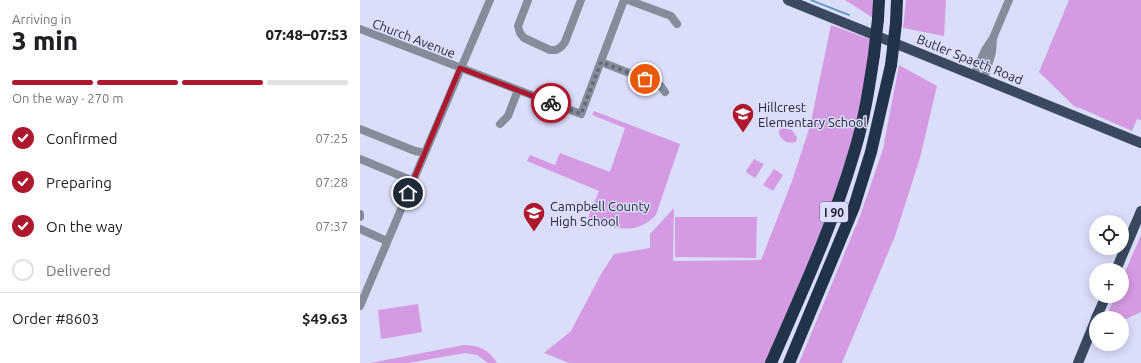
<!DOCTYPE html>
<html lang="en">
<head>
<meta charset="utf-8">
<style>
	:root { --surface:#fff; --page:#f6f6f6; --text:#202124; --muted:#757577; --line:#e0e0e0; --accent:#ad182e }
	body { margin:0; font-family:Ubuntu,sans-serif; background:var(--page); color:var(--text); height:100vh; display:flex; flex-direction:column; font-size:15px; white-space:nowrap }
	* { box-sizing:border-box; margin:0 }
	p { font-size:13px; color:var(--muted) }
	.icon { flex:none; width:22px; height:22px; fill:none; stroke:currentColor; stroke-width:2; stroke-linecap:round; stroke-linejoin:round }
	.map { position:relative; flex:1; overflow:hidden }
	.drawer { display:flex; flex-direction:column; background:var(--surface); width:360px }
	.drawer>* { flex:none }
	.buttons { position:absolute; left:729px; top:215px; display:grid; gap:8px }
	.buttons a { display:grid; place-items:center; width:40px; height:40px; border-radius:50%; background:var(--surface); box-shadow:0 2px 10px #0003; font-size:20px }
	.pin { position:absolute; display:grid; place-items:center; width:34px; height:34px; color:#fff; margin:-17px; border:2px solid #fff; border-radius:50%; box-shadow:0 1px 4px #0007 }
	.courier { position:absolute; display:grid; place-items:center; width:40px; height:40px; margin:-20px; border:3px solid #ad182e; border-radius:50%; background:#fff; color:#222; box-shadow:0 1px 5px #0007 }
	.headline em { font-style:normal; font-weight:800 }
	.headline div { display:flex; flex-direction:column-reverse }
	.headline { display:flex; align-items:center; justify-content:space-between; height:68px; padding:0 12px }
	h1 { font-size:26px; font-weight:800; line-height:30px }
	.bar { display:grid; grid-template-columns:repeat(4,1fr); gap:6px 4px; align-content:center; height:48px; padding:0 12px }
	.bar i { height:5px; border-radius:3px; background:var(--line) }
	.bar .on { background:var(--accent) }
	.bar p { grid-column:span 4 }
	.line { display:flex; align-items:center; gap:10px; padding:0 12px; border-top:1px solid var(--line) }
	.line div { flex:1 }
	ol { padding:0 12px; list-style:none }
	li { display:flex; align-items:center; gap:12px; height:44px }
	li p { margin-inline-start:auto }
	li .icon { padding:4px; border-radius:50%; background:var(--accent); color:#fff; stroke-width:4 }
	li:last-child { color:var(--muted) }
	li i { width:22px; height:22px; border:2px solid var(--line); border-radius:50% }
	main { display:flex; flex:1; min-height:0 }
	.map>svg:first-child { display:block }
	.green { fill:#d59be2 }
	.lines { fill:none; stroke-linecap:round; stroke-linejoin:round }
	.stream { stroke:#4c90bc; stroke-width:1.5 }
	.minor { stroke:#848d99; stroke-width:8 }
	.major { stroke:#3b495f; stroke-width:10 }
	.highway { stroke:#223249; stroke-width:12 }
	.highway-bridge { stroke:#223249; stroke-width:12 }
	.done { stroke:#656879; stroke-width:4; stroke-dasharray:0 7.2 }
	.route { stroke:#ad182e; stroke-width:5 }
	.labels { text-anchor:middle; dominant-baseline:central; stroke-width:3; stroke-linejoin:round; paint-order:stroke }
	.shield { fill:#dadefa; stroke:#5c5f6f; stroke-width:1 }
	.shield-label { font-size:12px; font-weight:bold; fill:#262834 }
	.street-label { font-size:13px; fill:#262834; stroke:#dadefa }
	.poi-label { font-size:13px; fill:#262834; stroke:#dadefa; text-anchor:start }
</style>
</head>
<body>
<main>
<section class="drawer">
<div class="headline"><div><h1>3 min</h1><p>Arriving in</p></div><em>07:48–07:53</em></div>
<div class="bar"><i class="on"></i><i class="on"></i><i class="on"></i><i></i><p>On the way · 270 m</p></div>
<ol>
<li><svg class="icon" aria-label="check" viewBox="0 0 24 24"><path d="M5 12l5 5 9-10"/></svg>Confirmed<p>07:25</p></li>
<li><svg class="icon" aria-label="check" viewBox="0 0 24 24"><path d="M5 12l5 5 9-10"/></svg>Preparing<p>07:28</p></li>
<li><svg class="icon" aria-label="check" viewBox="0 0 24 24"><path d="M5 12l5 5 9-10"/></svg>On the way<p>07:37</p></li>
<li><i></i>Delivered</li>
</ol>
<div class="line" style="height:52px"><div>Order #8603</div><b>$49.63</b></div>
</section>
<div class="map">
<svg width="781" height="363" viewBox="0 0 781 363">
	<rect width="100%" height="100%" fill="#dadefa"/>
	<path class="green" d="M485,0H514L513,18Z
		M546,0H586L584,36L543,28Z
		M709,0H781V120L777,119L772,131L720,108L715,107L679,72Z
		M471,25L512,40C506,78 500,116 488,153C466,225 434,294 405,363H209L184,353L211,331L241,274L254,254L290,248V234L314,208L313,261L401,260L432,181L450,126Z
		M539,65L577,86L560,158L535,236L482,363H439L500,216L523,149Z
		M234,111L320,144L296,215C275,237 252,228 228,218L239,191L167,161L170,155L195,165L200,153L250,172L265,128L232,115Z
		M422,128L432,130L437,137L436,142C428,145 418,139 419,130Z
		M394,159L404,164L395,178L387,173L386,171Z
		M414,169L423,175L413,191L403,185Z
		M315,217H397L396,258L315,257Z
		M781,235V312L762,321V318H746L755,296H762V279Z
		M58,304L62,332L21,339L18,310Z
		M104,345C118,345 130,350 137,363H128L117,355L105,353L48,363H10Z"/>
	<g class="lines">
		<path class="stream" d="M451,0L489,15"/>
		<path class="minor" d="M168,0L158,26L160,33L164,38L190,50H196L201,47L205,42L221,0
			M268,0L311,16L317,24
			M0,29L221,114L264,0
			M241,62L300,85L305,92
			M614,75L625,50L633,38L649,0
			M624,79L632,52L633,39
			M140,124L148,116L158,90
			M0,129L55,151L65,153
			M0,159L53,181
			M0,214V217
			M0,229L27,241
			M0,306L130,0"/>
		<path class="major" d="M428,0L781,143
			M756,270L781,211
			M736,318L746,296
			M718,363L736,319"/>
		<path class="highway" d="M518,19L519,0
			M536,23L537,0
			M411,363C441,294 473,225 494,153C504,121 509,88 514,55
			M429,363L494,207L511,152L531,65"/>
		<path class="highway-bridge" d="M514,55L518,19
			M531,65L536,23"/>
	</g>
	<g class="lines">
		<path class="done" d="M191,103L221,114L241,62L285,79"/>
		<path class="route" d="M48,193L100,68L191,103"/>
	</g>
	<defs>
		<g id="school-pin" transform="scale(1.15)"><path d="M0 17L-7.5 6A9.5 9.5 0 1 1 7.5 6Z" fill="#ad182e" stroke="#dadefa"/><path d="M0-5L7-2L0 1L-7-2ZM-4 1L0 2.5L4 1V4Q0 6-4 4Z" fill="#fff"/></g>
	</defs>
	<g fill-rule="evenodd">
		<use href="#school-pin" x="383" y="114"/>
		<use href="#school-pin" x="174" y="213"/>
	</g>
	<g class="labels">
		<rect class="shield" x="460" y="202" width="28" height="20" rx="3"/>
		<g class="shield-label">
			<text x="474" y="212">I 90</text>
		</g>
		<g class="street-label">
			<text transform="translate(54 38) rotate(21)">Church Avenue</text>
			<text transform="translate(610 59) rotate(22)">Butler Spaeth Road</text>
		</g>
		<g class="poi-label">
			<text x="398" y="107">Hillcrest<tspan x="398" dy="15">Elementary School</tspan></text>
			<text x="190" y="206">Campbell County<tspan x="190" dy="15">High School</tspan></text>
		</g>
	</g>
</svg>
<div class="buttons">
<a><svg class="icon" aria-label="locate" viewBox="0 0 24 24"><circle cx="12" cy="12" r="6"/><path d="M12 2v4M12 18v4M2 12h4M18 12h4"/></svg></a>
<a>+</a>
<a>−</a>
</div>
<div class="pin" style="left:285px;top:79px;background:#ea580c"><svg class="icon" aria-label="bag" viewBox="0 0 24 24"><path d="M5 8h14l-1 12H6zM9 8a3 3 0 0 1 6 0"/></svg></div>
<div class="pin" style="left:48px;top:193px;background:#1f2937"><svg class="icon" aria-label="home" viewBox="0 0 24 24"><path d="M3 11l9-7 9 7M6 9v11h12V9"/></svg></div>
<div class="courier" style="left:191px;top:103px"><svg class="icon" aria-label="bike" viewBox="0 0 24 24"><circle cx="6" cy="16" r="4"/><circle cx="18" cy="16" r="4"/><path d="M6 16l4-8h5l3 8M10 8l3 8H6M13 5h3"/></svg></div>
</div>
</main>
</body>
</html>
